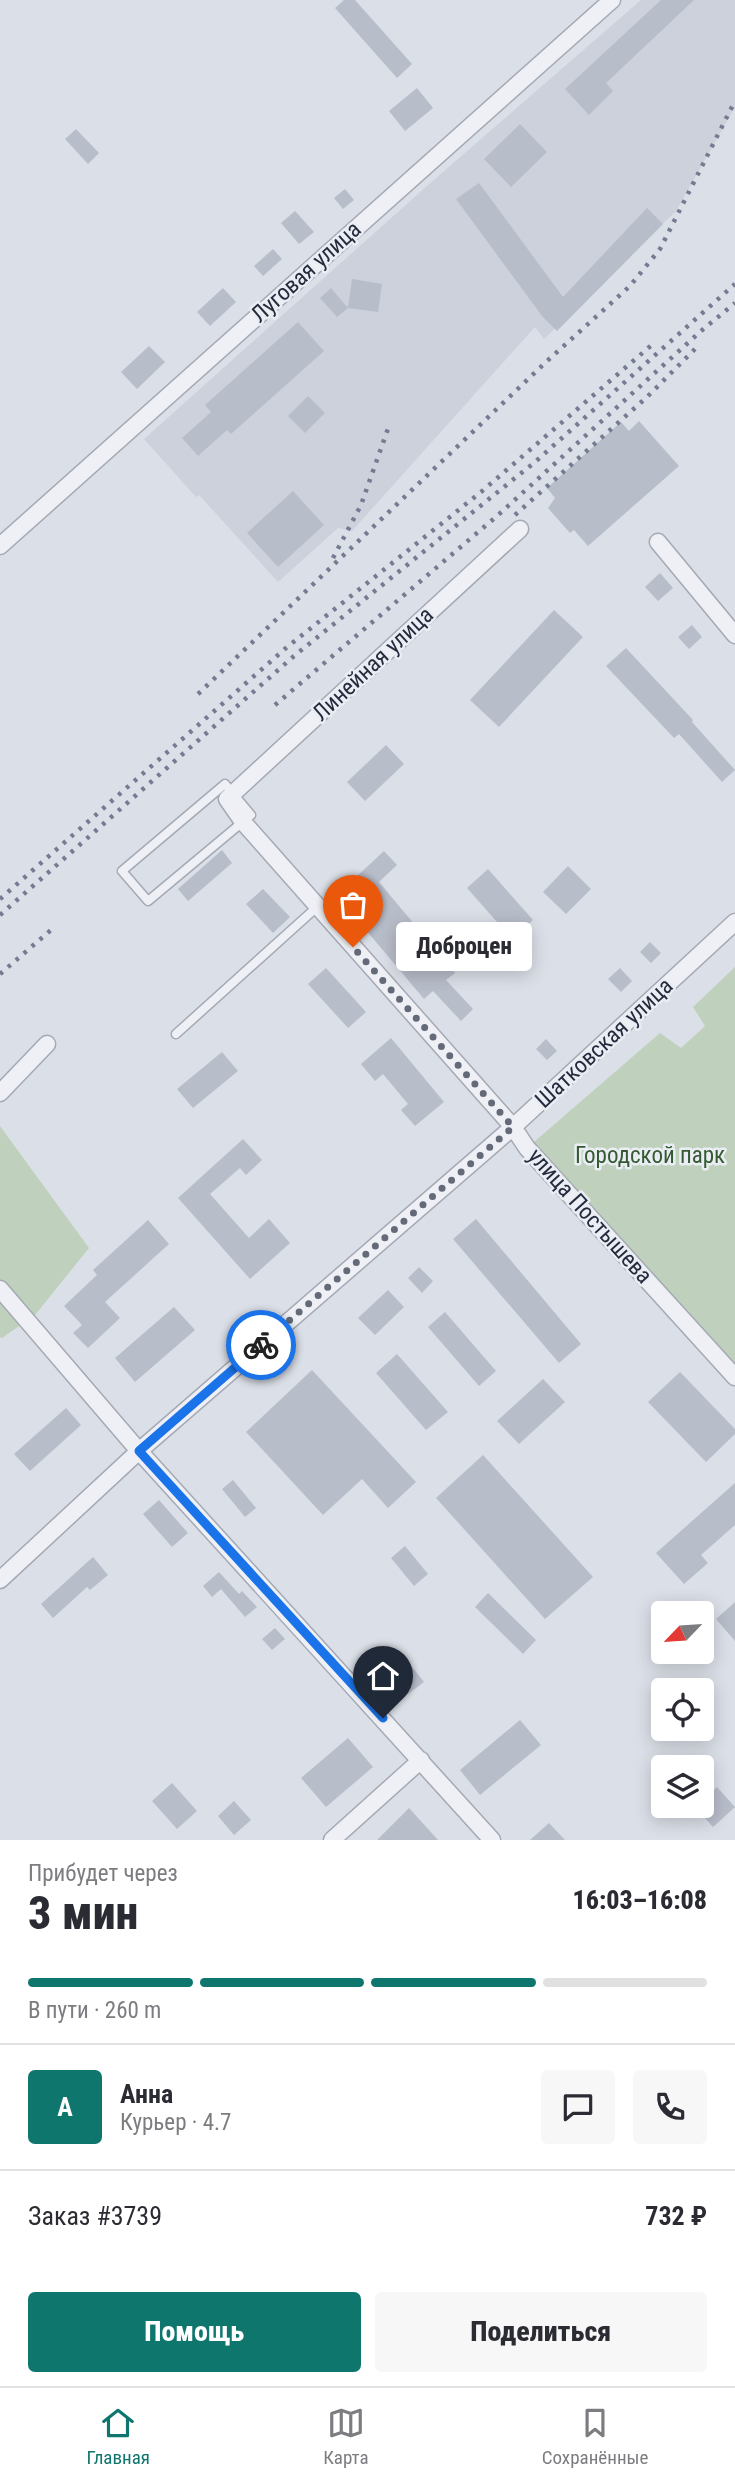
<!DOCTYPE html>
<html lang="ru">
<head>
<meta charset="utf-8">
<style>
	:root { --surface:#fff; --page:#f7f7f7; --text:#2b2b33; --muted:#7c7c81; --line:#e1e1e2; --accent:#0f766e }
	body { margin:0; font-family:"Roboto Condensed",sans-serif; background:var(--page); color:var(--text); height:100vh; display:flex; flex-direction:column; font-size:26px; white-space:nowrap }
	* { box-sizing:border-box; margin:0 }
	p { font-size:23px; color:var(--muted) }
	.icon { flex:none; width:38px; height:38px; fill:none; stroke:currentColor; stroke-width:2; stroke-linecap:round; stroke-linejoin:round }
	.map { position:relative; height:1840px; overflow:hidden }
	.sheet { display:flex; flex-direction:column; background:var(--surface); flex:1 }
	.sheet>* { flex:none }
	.needle { width:46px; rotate:245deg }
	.fabs { position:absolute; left:651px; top:1601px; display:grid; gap:14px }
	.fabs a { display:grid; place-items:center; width:63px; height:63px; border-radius:7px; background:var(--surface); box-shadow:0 4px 18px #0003; font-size:35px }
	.pin { position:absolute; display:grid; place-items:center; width:60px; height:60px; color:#fff; margin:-72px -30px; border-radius:50% 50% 50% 0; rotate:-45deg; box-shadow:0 0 7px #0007 }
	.pin .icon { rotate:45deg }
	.courier { position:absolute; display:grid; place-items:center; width:70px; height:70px; margin:-35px; border:5px solid #1a73e8; border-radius:50%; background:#fff; color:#222; box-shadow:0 2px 9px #0007 }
	.bubble { position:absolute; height:49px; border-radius:7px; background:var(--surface); box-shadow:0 4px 18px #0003; font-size:23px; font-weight:800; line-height:49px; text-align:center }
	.summary em { font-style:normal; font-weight:800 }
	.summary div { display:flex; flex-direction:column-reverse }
	.summary { display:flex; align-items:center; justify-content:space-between; height:119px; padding:0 28px }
	h1 { font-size:46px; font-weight:800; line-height:52px }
	.bar { display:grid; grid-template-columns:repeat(4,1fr); gap:10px 7px; align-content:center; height:84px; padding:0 28px }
	.bar i { height:9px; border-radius:5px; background:var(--line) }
	.bar .active { background:var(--accent) }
	.bar p { grid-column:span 4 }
	.line { display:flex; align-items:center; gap:18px; padding:0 28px; border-top:2px solid var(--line) }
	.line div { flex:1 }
	.round { display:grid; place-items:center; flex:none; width:74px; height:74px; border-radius:7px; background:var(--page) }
	.primary-button { display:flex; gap:14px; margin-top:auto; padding:14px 28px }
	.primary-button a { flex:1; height:80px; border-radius:7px; background:var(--accent); color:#fff; font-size:28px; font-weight:800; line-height:80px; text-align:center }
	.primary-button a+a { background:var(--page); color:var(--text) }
	.tabs { display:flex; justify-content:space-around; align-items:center; height:98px; border-top:2px solid var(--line); background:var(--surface); font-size:19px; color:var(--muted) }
	.tabs a { display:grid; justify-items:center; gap:4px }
	.tabs .active { color:var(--accent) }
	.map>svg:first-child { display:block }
	.built { fill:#cdd1dc }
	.green { fill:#bfd1bc }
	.building { fill:#b8bdca }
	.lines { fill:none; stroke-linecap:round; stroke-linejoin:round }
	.lane-casing { stroke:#a4a9b4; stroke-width:11 }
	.street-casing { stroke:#a4a9b4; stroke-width:19 }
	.lane { stroke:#eef0f5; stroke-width:8 }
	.street { stroke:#eef0f5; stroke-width:16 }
	.rail { stroke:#747c91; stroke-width:4.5; stroke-dasharray:3.5 7; stroke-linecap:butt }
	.done { stroke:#646a78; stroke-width:7; stroke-dasharray:0 12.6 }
	.route { stroke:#1a73e8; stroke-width:9 }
	.labels { text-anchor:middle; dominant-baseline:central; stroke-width:5; stroke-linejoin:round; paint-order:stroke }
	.street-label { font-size:23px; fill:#242b3d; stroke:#eaeef4 }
	.park-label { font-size:23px; fill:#355a31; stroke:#eaeef4 }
</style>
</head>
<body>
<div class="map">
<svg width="735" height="1840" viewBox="0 0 735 1840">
	<rect width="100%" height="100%" fill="#dbdfe7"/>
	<path class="built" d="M641,0H735V107L676,211L544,339L535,327L352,531L338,528L278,582L199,495L196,497L144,439L428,185Z"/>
	<path class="green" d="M735,967V1377L527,1148L660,1033L681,1048L705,1026L693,1007Z
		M0,1126L89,1248L35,1315L2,1338L0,1337Z"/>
	<path class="building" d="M344,0H355L412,64L397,78L335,8Z
		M661,0H694L606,83L613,91L589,115L565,89Z
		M417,88L433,108L405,131L389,111Z
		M520,124L547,152L511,187L484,159Z
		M76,129L99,153L88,164L65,139Z
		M479,183L563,297L647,208L663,224L557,331L542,316L456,199Z
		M345,189L354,200L343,209L334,198Z
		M295,211L314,232L299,244L281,223Z
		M273,249L282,259L263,276L254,266Z
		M352,279L382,284L378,312L348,308Z
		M223,288L236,302L210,326L197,312Z
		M331,288L348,308L337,317L320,298Z
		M298,322L324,351L231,434L227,430L198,456L182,438L211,412L205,405Z
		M149,346L165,362L137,389L121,372Z
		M308,396L325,413L305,433L288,416Z
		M639,421L679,466L588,546L574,530L570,533L548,508L555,498L547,488L621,422L629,431Z
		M293,491L324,525L278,567L247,533Z
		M660,573L673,588L658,601L645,587Z
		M554,610L583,637L499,727L470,700Z
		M692,625L702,637L689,649L678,637Z
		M626,648L693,720L692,722L735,770L722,782L679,734L674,738L606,666Z
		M386,745L404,764L365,801L347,782Z
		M222,850L232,863L188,901L178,889Z
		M384,851L397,865L379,882L455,973L446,980L473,1009L461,1021L433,991L424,999L360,923L365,919L340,892Z
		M568,866L591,889L566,914L543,892Z
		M488,869L533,920L512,939L467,888Z
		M263,889L290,917L273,933L246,904Z
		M650,942L661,953L651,963L640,952Z
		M326,968L366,1012L348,1028L308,984Z
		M620,968L632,981L621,992L608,979Z
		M391,1038L444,1102L415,1126L401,1110L408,1104L383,1074L375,1081L361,1064Z
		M546,1039L557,1051L547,1060L536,1049Z
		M222,1052L238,1071L193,1108L177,1089Z
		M243,1139L262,1160L246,1175L240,1168L210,1194L249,1238L269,1219L290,1243L250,1279L178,1198Z
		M476,1219L581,1344L559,1363L453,1239Z
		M148,1220L169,1244L105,1302L120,1318L88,1348L73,1333L82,1325L64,1306L97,1275L93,1270Z
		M419,1267L433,1281L422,1293L408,1278Z
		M388,1290L404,1307L375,1335L358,1318Z
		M174,1307L195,1330L135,1382L115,1358Z
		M445,1312L496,1371L479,1386L428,1327Z
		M397,1354L448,1412L426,1430L376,1373Z
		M312,1370L416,1482L388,1508L362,1479L323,1515L246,1432Z
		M680,1372L735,1429V1434L706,1462L648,1402Z
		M543,1379L565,1402L519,1444L497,1421Z
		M66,1408L81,1425L30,1471L14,1454Z
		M483,1455L593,1577L545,1619L436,1498Z
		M233,1480L256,1508L245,1517L222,1489Z
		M735,1483V1525L701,1555L708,1563L684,1584L656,1553Z
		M159,1500L188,1533L172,1547L143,1514Z
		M405,1546L428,1574L414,1586L391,1558Z
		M93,1557L108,1575L90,1590L87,1587L53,1618L41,1604Z
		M219,1572L239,1594L242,1591L257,1607L245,1617L221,1589L212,1597L203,1586Z
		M488,1593L536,1640L523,1654L475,1607Z
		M735,1602V1641L716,1619Z
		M275,1628L285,1639L272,1650L262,1639Z
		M409,1663L424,1682L399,1701L385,1682Z
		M520,1720L541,1745L480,1795L460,1770Z
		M348,1738L373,1767L326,1807L301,1778Z
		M172,1783L197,1811L177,1829L152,1801Z
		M717,1787L735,1807L713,1827L695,1807L702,1806V1801Z
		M234,1801L251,1820L234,1835L218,1816Z
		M409,1808L438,1840H377Z
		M549,1823L565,1840H530Z"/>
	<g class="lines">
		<g class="lane-casing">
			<path id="lane" d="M225,784L251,815L148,901L122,871Z
				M176,1034L317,907"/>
		</g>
		<g class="street-casing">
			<path id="street" d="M520,529L227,799L243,822L513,1127L527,1148L735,1377
				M658,542L735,635
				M0,546L612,0
				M0,1093L47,1044
				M0,1289L139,1451L492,1840
				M0,1580L139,1451L513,1127L735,922
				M332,1840L421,1760"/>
		</g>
		<use href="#lane" class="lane"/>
		<use href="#street" class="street"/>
		<path class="rail" d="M515,515L647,397L695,349
			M333,558L361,505L390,423
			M198,694L546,362L630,286L660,249L735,101
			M275,705L497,516L701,331L735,303
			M0,899L286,648L481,492L654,343
			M0,915L294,656L535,462L735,284
			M0,974L51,930"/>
	</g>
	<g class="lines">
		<path class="done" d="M261,1345L513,1127L353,947"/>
		<path class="route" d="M261,1345L139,1451L383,1718"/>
	</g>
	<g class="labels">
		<g class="street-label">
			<text transform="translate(306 272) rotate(-42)">Луговая улица</text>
			<text transform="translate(373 664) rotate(-43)">Линейная улица</text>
			<text transform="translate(604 1043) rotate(-43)">Шатковская улица</text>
			<text transform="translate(590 1216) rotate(48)">улица Постышева</text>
		</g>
		<g class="park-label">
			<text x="650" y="1155">Городской парк</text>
		</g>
	</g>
</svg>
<div class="fabs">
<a><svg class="needle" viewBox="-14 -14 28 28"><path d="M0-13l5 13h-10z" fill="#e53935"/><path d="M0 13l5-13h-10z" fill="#7c7c81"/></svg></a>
<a><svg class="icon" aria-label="locate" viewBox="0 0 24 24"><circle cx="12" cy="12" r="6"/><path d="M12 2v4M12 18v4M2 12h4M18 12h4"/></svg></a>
<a><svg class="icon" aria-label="layers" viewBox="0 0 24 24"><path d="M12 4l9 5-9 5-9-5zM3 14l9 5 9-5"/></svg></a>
</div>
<div class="pin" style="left:353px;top:947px;background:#ea580c"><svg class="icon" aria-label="bag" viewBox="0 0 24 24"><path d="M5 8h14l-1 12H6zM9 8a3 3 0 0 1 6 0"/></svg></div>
<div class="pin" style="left:383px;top:1718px;background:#1f2937"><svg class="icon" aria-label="home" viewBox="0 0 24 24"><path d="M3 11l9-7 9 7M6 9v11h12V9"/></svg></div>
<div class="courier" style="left:261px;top:1345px"><svg class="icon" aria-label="bike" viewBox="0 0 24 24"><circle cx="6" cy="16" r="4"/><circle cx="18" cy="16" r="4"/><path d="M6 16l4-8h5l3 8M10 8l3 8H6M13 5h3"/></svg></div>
<div class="bubble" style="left:396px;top:922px;width:136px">Доброцен</div>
</div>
<section class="sheet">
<div class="summary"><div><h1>3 мин</h1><p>Прибудет через</p></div><em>16:03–16:08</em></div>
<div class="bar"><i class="active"></i><i class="active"></i><i class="active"></i><i></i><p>В пути · 260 m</p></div>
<div class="line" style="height:126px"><b class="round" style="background:var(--accent);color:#fff">А</b><div><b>Анна</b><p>Курьер · 4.7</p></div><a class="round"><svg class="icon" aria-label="chat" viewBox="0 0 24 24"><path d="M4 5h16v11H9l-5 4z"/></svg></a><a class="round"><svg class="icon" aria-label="phone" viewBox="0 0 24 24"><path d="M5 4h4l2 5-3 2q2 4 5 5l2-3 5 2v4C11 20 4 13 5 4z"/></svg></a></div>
<div class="line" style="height:91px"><div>Заказ #3739</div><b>732 ₽</b></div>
<div class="primary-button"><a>Помощь</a><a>Поделиться</a></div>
</section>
<nav class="tabs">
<a class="active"><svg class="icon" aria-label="home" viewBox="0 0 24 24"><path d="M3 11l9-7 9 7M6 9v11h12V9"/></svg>Главная</a>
<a><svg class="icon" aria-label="map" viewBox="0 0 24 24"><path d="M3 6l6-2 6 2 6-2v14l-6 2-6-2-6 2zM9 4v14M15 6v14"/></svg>Карта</a>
<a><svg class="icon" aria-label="saved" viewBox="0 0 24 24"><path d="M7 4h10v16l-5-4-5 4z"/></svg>Сохранённые</a>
</nav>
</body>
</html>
